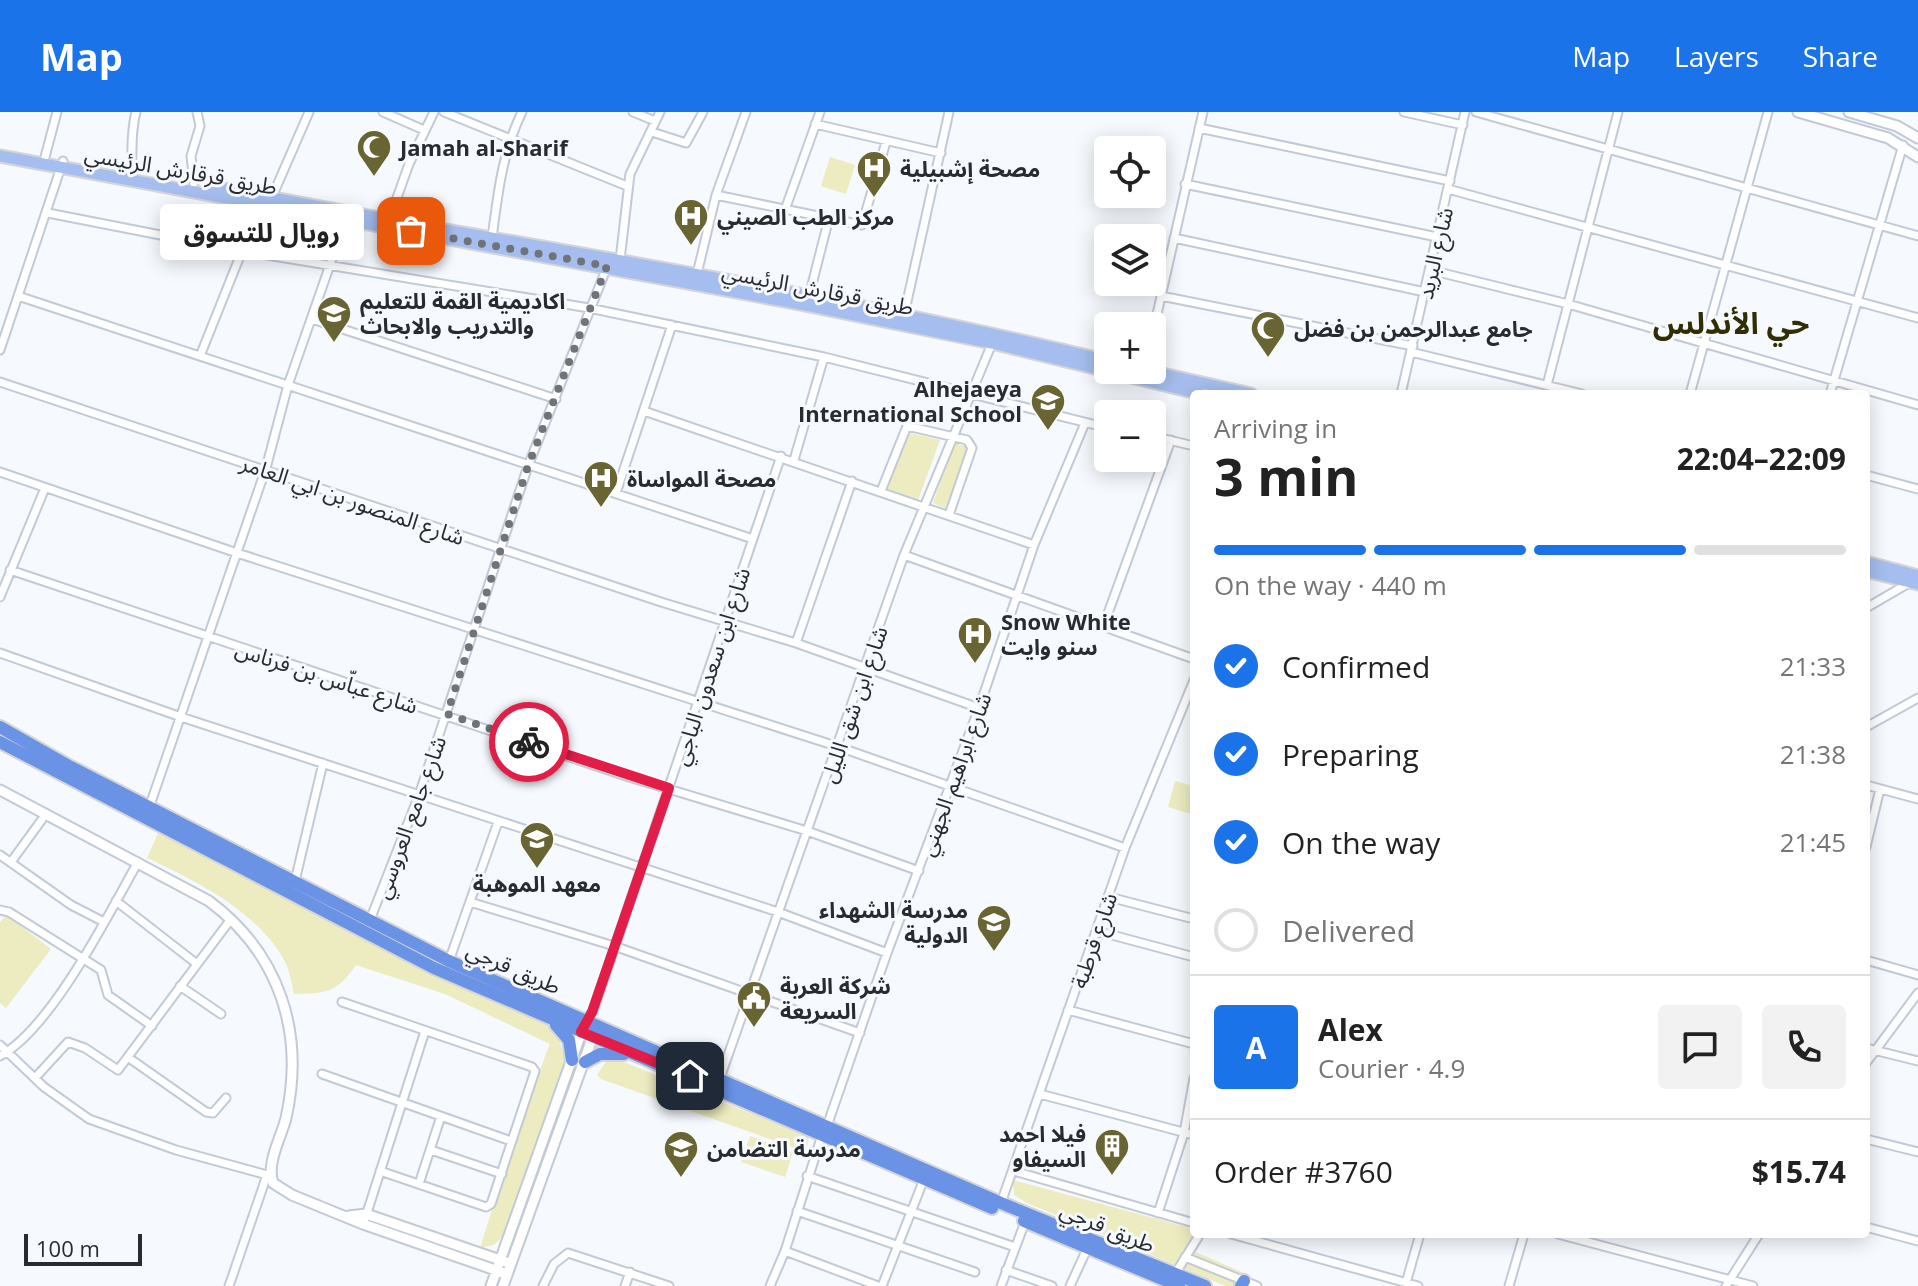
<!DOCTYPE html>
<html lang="en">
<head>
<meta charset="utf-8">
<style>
	:root { --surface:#fff; --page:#f2f2f2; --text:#222; --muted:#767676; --line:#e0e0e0; --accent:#1a73e8 }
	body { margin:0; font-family:"Open Sans","Noto Sans Arabic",sans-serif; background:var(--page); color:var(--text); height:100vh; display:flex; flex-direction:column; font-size:30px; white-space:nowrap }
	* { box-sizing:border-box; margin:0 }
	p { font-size:26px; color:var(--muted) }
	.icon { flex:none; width:44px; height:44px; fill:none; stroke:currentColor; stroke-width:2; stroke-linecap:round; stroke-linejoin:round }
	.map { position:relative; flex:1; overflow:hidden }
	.panel { position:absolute; left:1190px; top:278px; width:680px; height:848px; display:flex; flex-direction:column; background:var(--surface); border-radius:8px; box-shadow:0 4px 20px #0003 }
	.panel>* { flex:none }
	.buttons { position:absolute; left:1094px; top:24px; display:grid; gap:16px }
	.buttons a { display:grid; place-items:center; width:72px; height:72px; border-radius:8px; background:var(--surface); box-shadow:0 4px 20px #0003; font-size:40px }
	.scale { position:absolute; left:24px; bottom:20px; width:118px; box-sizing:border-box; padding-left:8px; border:4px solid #282b30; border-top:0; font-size:22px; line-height:28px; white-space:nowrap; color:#282b30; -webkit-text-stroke:6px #f6f9fe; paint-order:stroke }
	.pin { position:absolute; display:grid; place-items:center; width:68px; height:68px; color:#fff; margin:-34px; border-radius:16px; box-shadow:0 4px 12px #0006 }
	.courier { position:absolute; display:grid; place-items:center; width:80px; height:80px; margin:-40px; border:6px solid #e11d48; border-radius:50%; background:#fff; color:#222; box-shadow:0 2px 10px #0007 }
	.bubble { position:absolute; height:56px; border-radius:8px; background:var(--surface); box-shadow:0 4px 20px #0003; font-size:26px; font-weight:700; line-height:56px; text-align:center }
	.headline em { font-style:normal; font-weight:700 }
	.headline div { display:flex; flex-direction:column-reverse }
	.headline { display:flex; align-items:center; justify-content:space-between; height:136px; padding:0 24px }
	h1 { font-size:52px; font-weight:700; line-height:60px }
	.bar { display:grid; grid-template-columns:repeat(4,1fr); gap:12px 8px; align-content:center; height:96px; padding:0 24px }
	.bar i { height:10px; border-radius:6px; background:var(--line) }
	.bar .on { background:var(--accent) }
	.bar p { grid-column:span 4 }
	.line { display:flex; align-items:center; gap:20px; padding:0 24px; border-top:2px solid var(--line) }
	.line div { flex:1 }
	.round { display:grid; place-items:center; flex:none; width:84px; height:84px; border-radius:8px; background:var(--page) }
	ol { padding:0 24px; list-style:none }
	li { display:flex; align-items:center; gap:24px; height:88px }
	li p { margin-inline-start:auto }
	li .icon { padding:8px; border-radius:50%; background:var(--accent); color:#fff; stroke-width:4 }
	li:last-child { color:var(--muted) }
	li i { width:44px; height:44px; border:4px solid var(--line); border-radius:50% }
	header { display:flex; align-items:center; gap:48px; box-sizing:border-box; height:112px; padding:0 40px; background:var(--accent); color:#fff }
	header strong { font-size:38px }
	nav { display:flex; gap:44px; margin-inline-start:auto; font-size:28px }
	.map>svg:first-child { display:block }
	.green { fill:#edebc0 }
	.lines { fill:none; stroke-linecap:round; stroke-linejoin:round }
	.street-casing { stroke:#c2cad7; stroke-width:11 }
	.secondary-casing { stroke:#c2cad7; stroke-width:13 }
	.primary-casing { stroke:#d4d5d6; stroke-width:15 }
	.highway-casing { stroke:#d4d5d6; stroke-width:16 }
	.street { stroke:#fff; stroke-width:7 }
	.secondary { stroke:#fff; stroke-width:9 }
	.primary { stroke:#a6beef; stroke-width:11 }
	.highway { stroke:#6a93e5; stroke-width:12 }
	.done { stroke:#707378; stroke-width:8; stroke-dasharray:0 14.4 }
	.route { stroke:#e11d48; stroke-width:10 }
	.labels { text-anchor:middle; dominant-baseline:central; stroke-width:6; stroke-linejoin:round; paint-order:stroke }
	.poi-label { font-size:22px; font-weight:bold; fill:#282b30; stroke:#f6f9fe; text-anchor:start }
	.street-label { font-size:22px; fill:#282b30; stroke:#f6f9fe }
	.district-label { font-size:30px; font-weight:bold; fill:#322e03; stroke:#f6f9fe }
</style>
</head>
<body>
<header>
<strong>Map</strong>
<nav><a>Map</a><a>Layers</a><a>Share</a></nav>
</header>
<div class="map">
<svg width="1918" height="1174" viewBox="0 0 1918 1174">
	<rect width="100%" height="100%" fill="#f6f9fe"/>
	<path class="green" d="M830,45L855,53L846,82L821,74Z
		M905,320L940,328L917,391L888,377Z
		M954,331L968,335L947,397L933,391Z
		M1175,669L1194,674V703L1168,695Z
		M159,719L384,836L556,917L565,948L504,1123L494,1133L480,1136L517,1017L550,932L445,882L356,853C336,881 328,881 294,882C292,873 290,861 286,852C262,802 195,768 147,746Z
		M6,803L51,837L6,896L0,891V810Z
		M614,946L809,1025L806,1040L601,967L597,963L607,948Z
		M750,1024L793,1040L785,1065L741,1050Z
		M1013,1068L1194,1117V1122H1206L1196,1140L1244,1161L1239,1174H1226L1027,1091L1014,1083Z"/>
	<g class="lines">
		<g class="street-casing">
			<path id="street" d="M383,0L424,18
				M444,0L627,74
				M633,0L655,9
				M1404,0L1463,13
				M1476,0L1918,124
				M815,12L941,41
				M1199,16L1450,69
				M652,20L686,31L703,0
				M45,45L57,0
				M131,62C133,40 130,22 136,0
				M194,71L191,44L200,14L197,0
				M1185,72L1437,125
				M1448,77L1918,206
				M716,83L862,113L886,30
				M272,85L309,0
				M786,95L820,0
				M48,101L242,139L589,196L824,245L1108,316
				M389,108L409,52L434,0
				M492,126C498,81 502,41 522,0
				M1174,126L1425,180
				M620,148L630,62L660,0
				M1430,158L1568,192L1918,293
				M697,162L716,83L746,0
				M18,184L753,427
				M809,184L829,106
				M1161,184L1413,234
				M904,203L949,0
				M312,207L556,287
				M1152,224L1203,0
				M0,238L63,49
				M1411,240L1582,282
				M200,244L242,139
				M0,270L661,490L796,531L979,596
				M1547,273L1618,0
				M1401,282L1465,0
				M1690,282L1768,0
				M1830,282L1903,33
				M644,299L1034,433
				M1152,324L1194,334
				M794,348L824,245
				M0,360L237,441L839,635L1125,736
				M1866,363L1918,377
				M881,379L907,314L967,328L972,336L949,403
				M616,381L672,213
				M904,443L1194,547
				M10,458L629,665L807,719L919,759
				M0,485L45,376
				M1866,496L1909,471
				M1103,515L1171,328
				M796,531L852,369
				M0,541L181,605L778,800L887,841
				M1866,615L1918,586
				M1866,673L1918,687
				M149,696L266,356L288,273L347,104
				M1866,735L1880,677
				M0,743L71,793L104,810
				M11,750L46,702
				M295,769L323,651
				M1109,785L1194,807
				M116,789L197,852
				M470,790L614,834L860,921
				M0,798L9,800L101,858L108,883L152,914
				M370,808L419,683L528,354L607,155
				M1097,819L1194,845
				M1866,848L1918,863
				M449,849L498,710
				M180,874L221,902
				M342,890L532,955L535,959L491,1092L486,1095L380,1059
				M1068,898L1194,932
				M586,907L593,899L781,344
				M0,933L44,975L89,1007L176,1038L271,1064
				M1866,936L1918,949
				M0,944C52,916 109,801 138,750
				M129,946L206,1000L213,1001L226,986
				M1866,951L1918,881
				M322,962L511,1029
				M35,966L68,930L85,936L118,958L231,807
				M720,966L904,443L993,229
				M1040,982L1194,1023
				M827,1014L887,841L979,596L1034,433L1085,311
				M1866,1027L1918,1040
				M431,1038L502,1062
				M1014,1059L1194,1111
				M807,1064L1015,1135
				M419,1072L441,1004
				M1001,1091L1125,736L1194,568
				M797,1099L975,1160
				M1158,1101L1184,1021L1194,966
				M365,1107L425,919
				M1866,1115L1918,1129
				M1231,1122L1418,1174
				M1558,1122L1753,1174
				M785,1139L878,1174
				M1185,1145L1257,1174
				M1006,1158L1052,1174
				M1175,1162L1200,1122
				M1406,1171L1420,1122
				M229,1174L267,1063
				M543,1174L554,1152L568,1141L669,1174
				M625,1174L630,1160
				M770,1174L785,1139L822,1023
				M882,1174L924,1067
				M1001,1174L1025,1110
				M1070,1174L1087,1137
				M1509,1174L1524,1122
				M1726,1174L1759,1122"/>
		</g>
		<g class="secondary-casing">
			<path id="secondary" d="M1798,0L1888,26L1918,45
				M1849,0L1897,14L1918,26
				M0,678L209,789C280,842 305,921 286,1006C281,1026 266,1051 273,1071L292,1083L363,1112L507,1162
				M349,1104L366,1102L506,1150
				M491,1174L584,913
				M503,1174L594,921"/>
		</g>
		<g class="primary-casing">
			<path id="primary" d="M0,44L801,192L992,231L1201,282
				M214,75L385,107
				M410,112C644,152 877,193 1108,249
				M1145,258L1251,282
				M1866,450L1918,464
				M1866,459L1918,472"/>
		</g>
		<g class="highway-casing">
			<path id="highway" d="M0,615L67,653L449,849L1001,1091L1205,1174
				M0,630L434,856L992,1096
				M556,913L569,928L572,948
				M585,950L600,942H624
				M1024,1109L1179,1174
				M1241,1174L1244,1169"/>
		</g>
		<use href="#street" class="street"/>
		<use href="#secondary" class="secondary"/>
		<use href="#primary" class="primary"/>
		<use href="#highway" class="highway"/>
	</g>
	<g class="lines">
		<path class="done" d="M411,119L607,154L528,354L447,602L529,630"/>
		<path class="route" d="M529,630L669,676L592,900L581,920L690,964"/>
	</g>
	<defs>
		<g id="mosque-pin" transform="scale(1.8)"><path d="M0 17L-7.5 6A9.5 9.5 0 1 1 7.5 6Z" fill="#696532" stroke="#f6f9fe"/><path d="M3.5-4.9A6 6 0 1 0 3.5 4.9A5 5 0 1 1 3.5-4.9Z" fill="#fff"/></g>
		<g id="hospital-pin" transform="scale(1.8)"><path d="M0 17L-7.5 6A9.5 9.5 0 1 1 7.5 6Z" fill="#696532" stroke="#f6f9fe"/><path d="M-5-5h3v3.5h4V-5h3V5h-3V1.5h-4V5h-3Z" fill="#fff"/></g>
		<g id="school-pin" transform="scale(1.8)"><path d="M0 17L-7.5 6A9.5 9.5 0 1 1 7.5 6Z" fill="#696532" stroke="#f6f9fe"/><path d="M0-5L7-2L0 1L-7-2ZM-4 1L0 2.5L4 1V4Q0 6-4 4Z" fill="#fff"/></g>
		<g id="university-pin" transform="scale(1.8)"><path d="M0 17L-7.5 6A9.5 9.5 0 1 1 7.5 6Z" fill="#696532" stroke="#f6f9fe"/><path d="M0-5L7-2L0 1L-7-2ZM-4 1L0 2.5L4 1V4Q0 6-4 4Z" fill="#fff"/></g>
		<g id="civic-pin" transform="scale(1.8)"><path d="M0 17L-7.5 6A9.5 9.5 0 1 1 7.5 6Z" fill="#696532" stroke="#f6f9fe"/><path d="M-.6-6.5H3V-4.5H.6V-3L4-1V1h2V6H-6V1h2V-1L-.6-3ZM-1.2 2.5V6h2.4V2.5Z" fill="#fff"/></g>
		<g id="building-pin" transform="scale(1.8)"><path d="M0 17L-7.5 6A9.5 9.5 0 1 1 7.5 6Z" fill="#696532" stroke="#f6f9fe"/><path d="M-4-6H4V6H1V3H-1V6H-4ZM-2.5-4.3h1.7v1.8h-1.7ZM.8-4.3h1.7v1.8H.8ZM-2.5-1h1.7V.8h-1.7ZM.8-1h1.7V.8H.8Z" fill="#fff"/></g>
	</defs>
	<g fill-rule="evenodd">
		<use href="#mosque-pin" x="374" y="35"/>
		<use href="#hospital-pin" x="874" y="56"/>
		<use href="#hospital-pin" x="691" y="104"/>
		<use href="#school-pin" x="334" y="201"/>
		<use href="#mosque-pin" x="1268" y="216"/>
		<use href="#university-pin" x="1048" y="289"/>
		<use href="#hospital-pin" x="601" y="366"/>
		<use href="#hospital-pin" x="975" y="522"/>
		<use href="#school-pin" x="537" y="727"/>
		<use href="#school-pin" x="994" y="810"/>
		<use href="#civic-pin" x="754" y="886"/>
		<use href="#building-pin" x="1112" y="1034"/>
		<use href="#school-pin" x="681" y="1036"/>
	</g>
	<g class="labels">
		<g class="poi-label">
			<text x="400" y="35">Jamah al-Sharif</text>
			<text x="900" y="56">مصحة إشبيلية</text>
			<text x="717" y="104">مركز الطب الصيني</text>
			<text x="360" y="188">اكاديمية القمة للتعليم<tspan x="360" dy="25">والتدريب والابحاث</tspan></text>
			<text x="1294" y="216">جامع عبدالرحمن بن فضل</text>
			<text x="1022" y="276" text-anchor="end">Alhejaeya<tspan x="1022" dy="25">International School</tspan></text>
			<text x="627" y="366">مصحة المواساة</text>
			<text x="1001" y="509">Snow White<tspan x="1001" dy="25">سنو وايت</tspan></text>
			<text x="537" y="771" text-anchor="middle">معهد الموهبة</text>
			<text x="968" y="797" text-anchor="end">مدرسة الشهداء<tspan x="968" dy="25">الدولية</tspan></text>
			<text x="780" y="873">شركة العربة<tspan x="780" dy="25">السريعة</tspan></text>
			<text x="1086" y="1021" text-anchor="end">فيلا احمد<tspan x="1086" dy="25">السيفاو</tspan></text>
			<text x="707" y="1036">مدرسة التضامن</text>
		</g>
		<g class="street-label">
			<text transform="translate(181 57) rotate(10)">طريق قرقارش الرئيسي</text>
			<text transform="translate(1434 141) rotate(-77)">شارع البريد</text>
			<text transform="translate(818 176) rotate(11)">طريق قرقارش الرئيسي</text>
			<text transform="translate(353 387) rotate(19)">شارع المنصور بن ابي العامر</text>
			<text transform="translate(710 554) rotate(-72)">شارع ابن سعدون الباجي</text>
			<text transform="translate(327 564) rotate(18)">شارع عباّس بن فرناس</text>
			<text transform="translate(853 592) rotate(-71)">شارع ابن شق الليل</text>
			<text transform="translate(954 662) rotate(-70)">شارع ابراهيم الجهني</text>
			<text transform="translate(409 705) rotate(-70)">شارع جامع العروسي</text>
			<text transform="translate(1093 828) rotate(-71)">شارع قرطبة</text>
			<text transform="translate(514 855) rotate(23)">طريق قرجي</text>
			<text transform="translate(1108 1114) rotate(22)">طريق قرجي</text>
		</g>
		<g class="district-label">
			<text x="1731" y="210">حي الأندلس</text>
		</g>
	</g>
</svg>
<div class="buttons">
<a><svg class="icon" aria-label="locate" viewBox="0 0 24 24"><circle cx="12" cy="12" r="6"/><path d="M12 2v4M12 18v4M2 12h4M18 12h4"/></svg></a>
<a><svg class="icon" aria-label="layers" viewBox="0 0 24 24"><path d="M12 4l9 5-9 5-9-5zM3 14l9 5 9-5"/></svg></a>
<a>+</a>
<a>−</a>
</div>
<div class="scale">100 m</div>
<div class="pin" style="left:411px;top:119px;background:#ea580c"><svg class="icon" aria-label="bag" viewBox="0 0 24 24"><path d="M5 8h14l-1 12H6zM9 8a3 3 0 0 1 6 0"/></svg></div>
<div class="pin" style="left:690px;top:964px;background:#1f2937"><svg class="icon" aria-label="home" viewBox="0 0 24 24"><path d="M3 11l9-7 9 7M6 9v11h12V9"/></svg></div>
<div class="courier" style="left:529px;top:630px"><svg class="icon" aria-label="bike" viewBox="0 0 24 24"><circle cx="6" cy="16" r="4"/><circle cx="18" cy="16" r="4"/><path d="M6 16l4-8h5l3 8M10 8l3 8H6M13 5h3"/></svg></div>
<div class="bubble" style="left:160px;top:92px;width:204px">رويال للتسوق</div>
<section class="panel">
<div class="headline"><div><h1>3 min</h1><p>Arriving in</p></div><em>22:04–22:09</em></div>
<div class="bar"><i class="on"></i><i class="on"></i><i class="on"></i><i></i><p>On the way · 440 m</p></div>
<ol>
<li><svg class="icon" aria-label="check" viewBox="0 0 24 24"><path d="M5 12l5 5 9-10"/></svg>Confirmed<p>21:33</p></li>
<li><svg class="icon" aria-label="check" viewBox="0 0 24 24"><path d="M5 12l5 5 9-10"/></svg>Preparing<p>21:38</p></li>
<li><svg class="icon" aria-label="check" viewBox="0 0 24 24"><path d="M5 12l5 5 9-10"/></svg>On the way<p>21:45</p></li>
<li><i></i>Delivered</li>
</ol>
<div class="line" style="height:144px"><b class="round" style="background:var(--accent);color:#fff">A</b><div><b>Alex</b><p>Courier · 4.9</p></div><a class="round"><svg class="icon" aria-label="chat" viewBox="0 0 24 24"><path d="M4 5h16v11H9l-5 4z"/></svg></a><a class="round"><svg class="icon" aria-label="phone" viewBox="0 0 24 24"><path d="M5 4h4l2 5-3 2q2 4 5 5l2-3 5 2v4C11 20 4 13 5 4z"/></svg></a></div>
<div class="line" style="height:104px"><div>Order #3760</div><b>$15.74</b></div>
</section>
</div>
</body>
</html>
